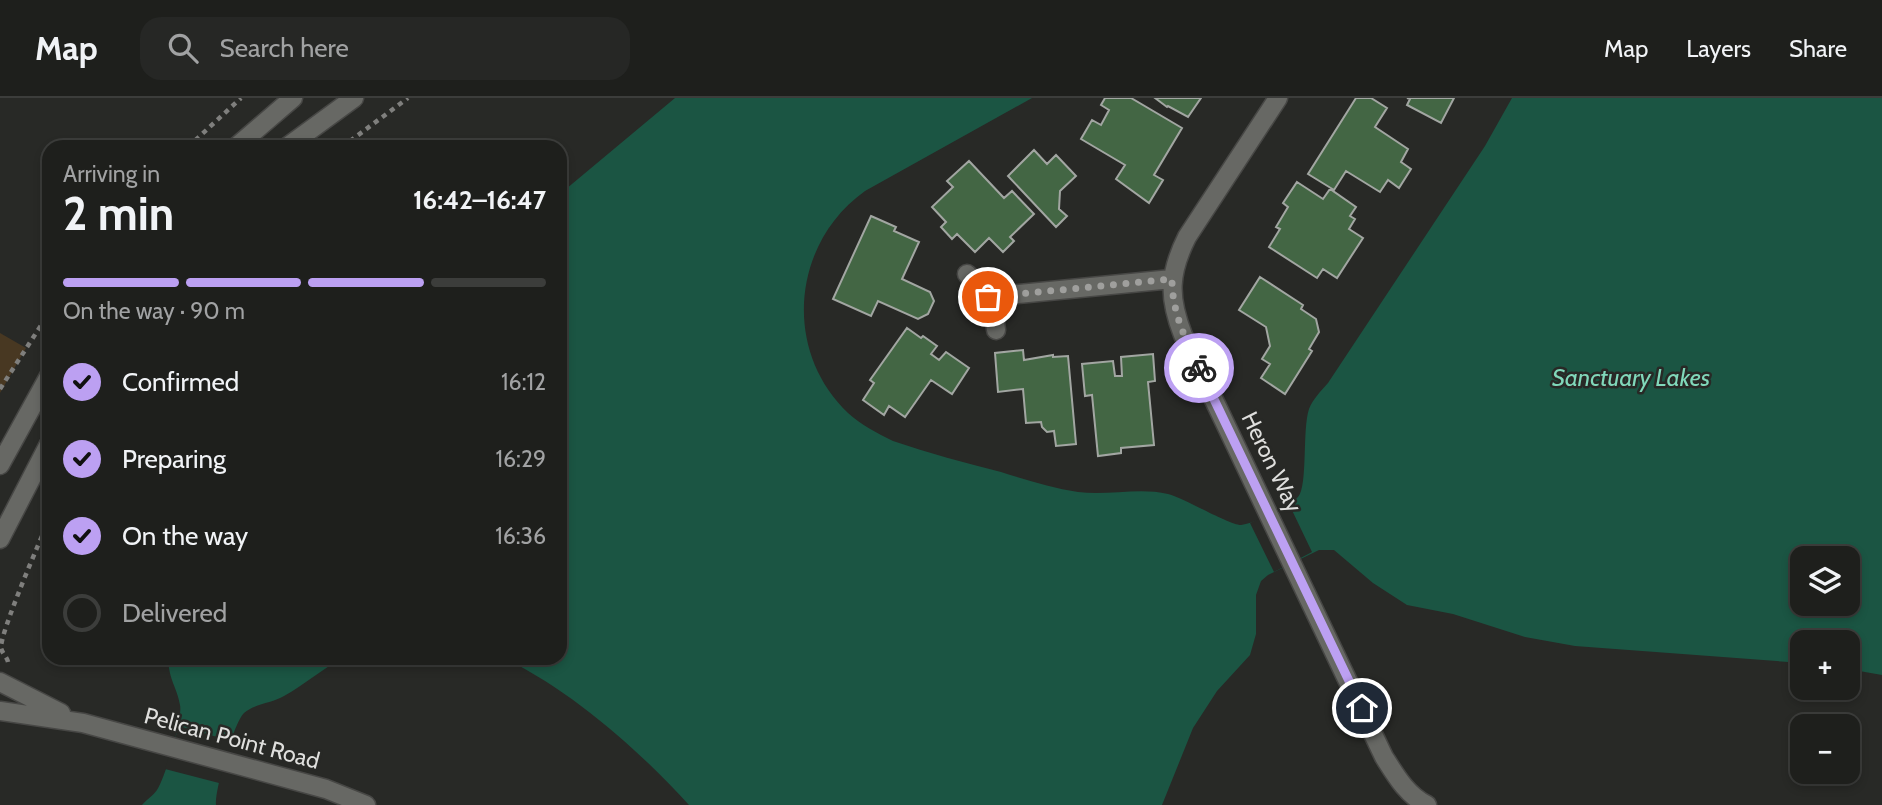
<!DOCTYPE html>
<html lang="en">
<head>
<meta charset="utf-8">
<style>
	:root { --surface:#1e1f1c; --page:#262725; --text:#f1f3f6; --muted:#a1a2a3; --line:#3c3d3b; --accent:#bca0f2 }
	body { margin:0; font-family:Cabin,sans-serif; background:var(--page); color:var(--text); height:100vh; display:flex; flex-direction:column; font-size:26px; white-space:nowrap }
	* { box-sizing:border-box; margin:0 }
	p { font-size:23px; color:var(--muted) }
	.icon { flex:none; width:38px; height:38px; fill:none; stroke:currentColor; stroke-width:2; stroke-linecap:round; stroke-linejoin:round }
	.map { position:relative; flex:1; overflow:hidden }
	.panel { position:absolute; left:42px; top:42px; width:525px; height:525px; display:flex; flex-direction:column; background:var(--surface); border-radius:21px; box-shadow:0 4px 10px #0003,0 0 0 2px var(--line) }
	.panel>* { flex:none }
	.buttons { position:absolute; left:1790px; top:448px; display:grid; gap:14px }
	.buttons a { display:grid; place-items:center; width:70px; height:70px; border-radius:14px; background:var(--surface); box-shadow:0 4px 10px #0003,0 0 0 2px var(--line); font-size:35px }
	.pin { position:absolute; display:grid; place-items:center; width:60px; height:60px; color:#fff; margin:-30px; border:4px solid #fff; border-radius:50%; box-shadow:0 2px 7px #0007 }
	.courier { position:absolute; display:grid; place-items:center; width:70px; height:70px; margin:-35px; border:5px solid #bca0f2; border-radius:50%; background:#fff; color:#222; box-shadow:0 2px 9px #0007 }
	.overview em { font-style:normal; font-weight:800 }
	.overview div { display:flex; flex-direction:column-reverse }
	.overview { display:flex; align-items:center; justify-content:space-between; height:119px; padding:0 21px }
	h1 { font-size:46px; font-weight:800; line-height:52px }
	.bar { display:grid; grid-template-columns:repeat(4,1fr); gap:10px 7px; align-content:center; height:84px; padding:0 21px }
	.bar i { height:9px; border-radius:5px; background:var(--line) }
	.bar .selected { background:var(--accent) }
	.bar p { grid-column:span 4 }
	ol { padding:0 21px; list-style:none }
	li { display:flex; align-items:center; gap:21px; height:77px }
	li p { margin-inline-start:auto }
	li .icon { padding:7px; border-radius:50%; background:var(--accent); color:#111; stroke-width:4 }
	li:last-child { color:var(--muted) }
	li i { width:38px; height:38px; border:4px solid var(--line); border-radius:50% }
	header { display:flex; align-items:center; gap:42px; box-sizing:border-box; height:98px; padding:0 35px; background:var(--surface); border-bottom:2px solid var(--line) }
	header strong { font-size:33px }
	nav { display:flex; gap:38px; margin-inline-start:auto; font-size:24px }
	.search { width:490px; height:63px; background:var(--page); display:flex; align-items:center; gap:18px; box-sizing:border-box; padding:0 24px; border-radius:21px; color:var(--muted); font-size:26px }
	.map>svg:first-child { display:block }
	.green { fill:#483822 }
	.water { fill:#1b5543; fill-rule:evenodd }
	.pier { fill:#282926 }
	.building { fill:#436644; stroke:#a2a6a2; stroke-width:2 }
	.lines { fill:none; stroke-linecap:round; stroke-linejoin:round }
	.street-casing { stroke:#474745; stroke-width:21 }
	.secondary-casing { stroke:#474745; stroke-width:21 }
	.path { stroke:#7f7f7d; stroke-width:4.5; stroke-dasharray:5 5; stroke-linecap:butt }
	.street { stroke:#676864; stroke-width:18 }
	.secondary { stroke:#676864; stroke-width:18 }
	.done { stroke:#9f9f9d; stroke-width:7; stroke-dasharray:0 12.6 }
	.route { stroke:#bca0f2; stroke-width:9 }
	.labels { text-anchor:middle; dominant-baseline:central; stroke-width:5; stroke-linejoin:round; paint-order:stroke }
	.street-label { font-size:23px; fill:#dfdfdd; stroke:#282926 }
	.water-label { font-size:24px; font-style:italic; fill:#80d8ba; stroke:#282926 }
</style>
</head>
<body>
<header>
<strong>Map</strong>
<div class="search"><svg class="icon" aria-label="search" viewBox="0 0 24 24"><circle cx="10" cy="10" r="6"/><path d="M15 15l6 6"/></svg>Search here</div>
<nav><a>Map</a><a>Layers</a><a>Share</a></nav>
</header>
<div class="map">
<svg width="1882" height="707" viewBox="0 0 1882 707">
	<rect width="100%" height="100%" fill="#282926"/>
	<path class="green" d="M0,235L26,250L0,295Z"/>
	<path class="water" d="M675,0H1032L865,93C792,145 782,252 848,315C861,327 877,335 893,343C929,355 965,365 1001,374C1026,382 1052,390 1078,394C1108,398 1139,389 1168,396C1186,401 1229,427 1241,427C1253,426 1290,408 1298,399C1308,388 1302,332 1309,311C1313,301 1321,293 1328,285L1485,48L1512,0H1882V577L1848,571V544H1802V565L1575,548L1525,539L1453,516L1407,507L1373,485L1334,452H1319L1268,477L1261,483L1256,497V536L1250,557L1217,593L1193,630L1162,707H689C639,652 572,593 504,560H560V96ZM1802,460H1848V506H1802Z
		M168,560H343C322,571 304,587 284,598C272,605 254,606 244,615C234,624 214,694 216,707H142C147,701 153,698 157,692C165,680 183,620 180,607C177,589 169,583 168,560Z"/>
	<path class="pier" d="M1289,406L1312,454L1274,474L1250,425Z
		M179,628L231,643L219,685L165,671Z"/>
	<path class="building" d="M1105,0H1131L1182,30L1154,77L1163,82L1149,105L1116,81L1125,67L1081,41L1092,22L1101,27L1109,12L1101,7Z
		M1155,0H1201L1188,19L1168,8L1167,9Z
		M1356,0H1371L1387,10L1375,29L1408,51L1401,64L1411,71L1399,90L1388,82L1380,94L1346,73L1334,92L1308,76Z
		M1407,0H1454L1441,25L1407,7L1410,1Z
		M1034,52L1047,66L1056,57L1076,78L1060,93L1059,111L1067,118L1056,129L1008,78Z
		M969,63L1004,100L1012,93L1034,116L1010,139L1014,143L1003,154L989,140L975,154L957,136L952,141L941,129L946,124L932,109L953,89L947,83Z
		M1297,84L1323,101L1330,91L1356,109L1350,118L1355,121L1349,131L1363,140L1337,180L1323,171L1317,180L1269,149L1280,131L1276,129L1288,109L1283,105Z
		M871,118L896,129L894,133L919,144L902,181L930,194L934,203L928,216L918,221L878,203L871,218L833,201Z
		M1260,179L1303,207L1301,211L1316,221L1319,234L1309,251L1312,253L1285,296L1261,280L1270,266L1262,261L1270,248L1266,229L1239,212Z
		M907,230L921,240L923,238L937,248L931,256L939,262L946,254L969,270L952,296L931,282L905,319L889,308L884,317L863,302L874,285L870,282Z
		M1023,252L1024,262L1053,257V259L1068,258L1076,346L1056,348L1054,333L1047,334L1042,329L1041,324L1026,325L1023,291L998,294L995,255Z
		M1153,256L1155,283L1148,284L1154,347L1121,350V355L1098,358L1092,297L1085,298L1082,266L1113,263L1115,278H1122L1121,259Z"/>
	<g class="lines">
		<g class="street-casing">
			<path id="street" d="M1278,0L1187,139C1169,175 1168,199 1183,237L1384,659C1396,678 1407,697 1427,707
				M967,176C985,193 994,208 996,232
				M988,199L1172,181
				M0,584L61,615
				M0,613L83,625L326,691L366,707"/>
		</g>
		<g class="secondary-casing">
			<path id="secondary" d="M236,49L293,0
				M287,49L354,0
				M0,367L49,278
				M0,441L49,346"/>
		</g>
		<path class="path" d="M188,49L241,0
			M342,49L408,0
			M0,291L49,215
			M8,564C7,559 2,555 1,550C0,535 41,440 49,422"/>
		<use href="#street" class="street"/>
		<use href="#secondary" class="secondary"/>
	</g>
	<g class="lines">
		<path class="done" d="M988,199L1172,181C1172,214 1185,240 1199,270"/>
		<path class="route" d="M1199,270L1362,610"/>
	</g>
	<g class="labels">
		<g class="street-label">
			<text transform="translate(1272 364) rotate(64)">Heron Way</text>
			<text transform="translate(232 640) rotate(15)">Pelican Point Road</text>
		</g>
		<g class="water-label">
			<text x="1631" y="279">Sanctuary Lakes</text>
		</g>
	</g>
</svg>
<div class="buttons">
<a><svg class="icon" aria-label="layers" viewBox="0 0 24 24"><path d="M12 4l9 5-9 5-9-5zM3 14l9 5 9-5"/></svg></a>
<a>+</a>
<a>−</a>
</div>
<div class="pin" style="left:988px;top:199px;background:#ea580c"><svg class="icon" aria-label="bag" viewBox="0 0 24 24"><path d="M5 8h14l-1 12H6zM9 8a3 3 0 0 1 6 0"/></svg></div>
<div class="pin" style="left:1362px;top:610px;background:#1f2937"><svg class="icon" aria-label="home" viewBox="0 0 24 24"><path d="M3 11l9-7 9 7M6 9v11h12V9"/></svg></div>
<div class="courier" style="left:1199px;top:270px"><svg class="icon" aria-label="bike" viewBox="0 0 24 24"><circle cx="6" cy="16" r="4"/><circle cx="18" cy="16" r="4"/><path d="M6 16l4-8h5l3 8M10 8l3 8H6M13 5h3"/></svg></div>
<section class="panel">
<div class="overview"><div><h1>2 min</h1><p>Arriving in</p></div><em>16:42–16:47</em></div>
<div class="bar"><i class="selected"></i><i class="selected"></i><i class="selected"></i><i></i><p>On the way · 90 m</p></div>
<ol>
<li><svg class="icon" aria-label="check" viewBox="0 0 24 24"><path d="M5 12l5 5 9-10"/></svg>Confirmed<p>16:12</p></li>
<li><svg class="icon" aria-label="check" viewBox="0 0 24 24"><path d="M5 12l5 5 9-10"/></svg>Preparing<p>16:29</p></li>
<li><svg class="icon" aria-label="check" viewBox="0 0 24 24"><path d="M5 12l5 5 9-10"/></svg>On the way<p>16:36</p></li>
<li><i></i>Delivered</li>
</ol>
</section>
</div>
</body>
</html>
